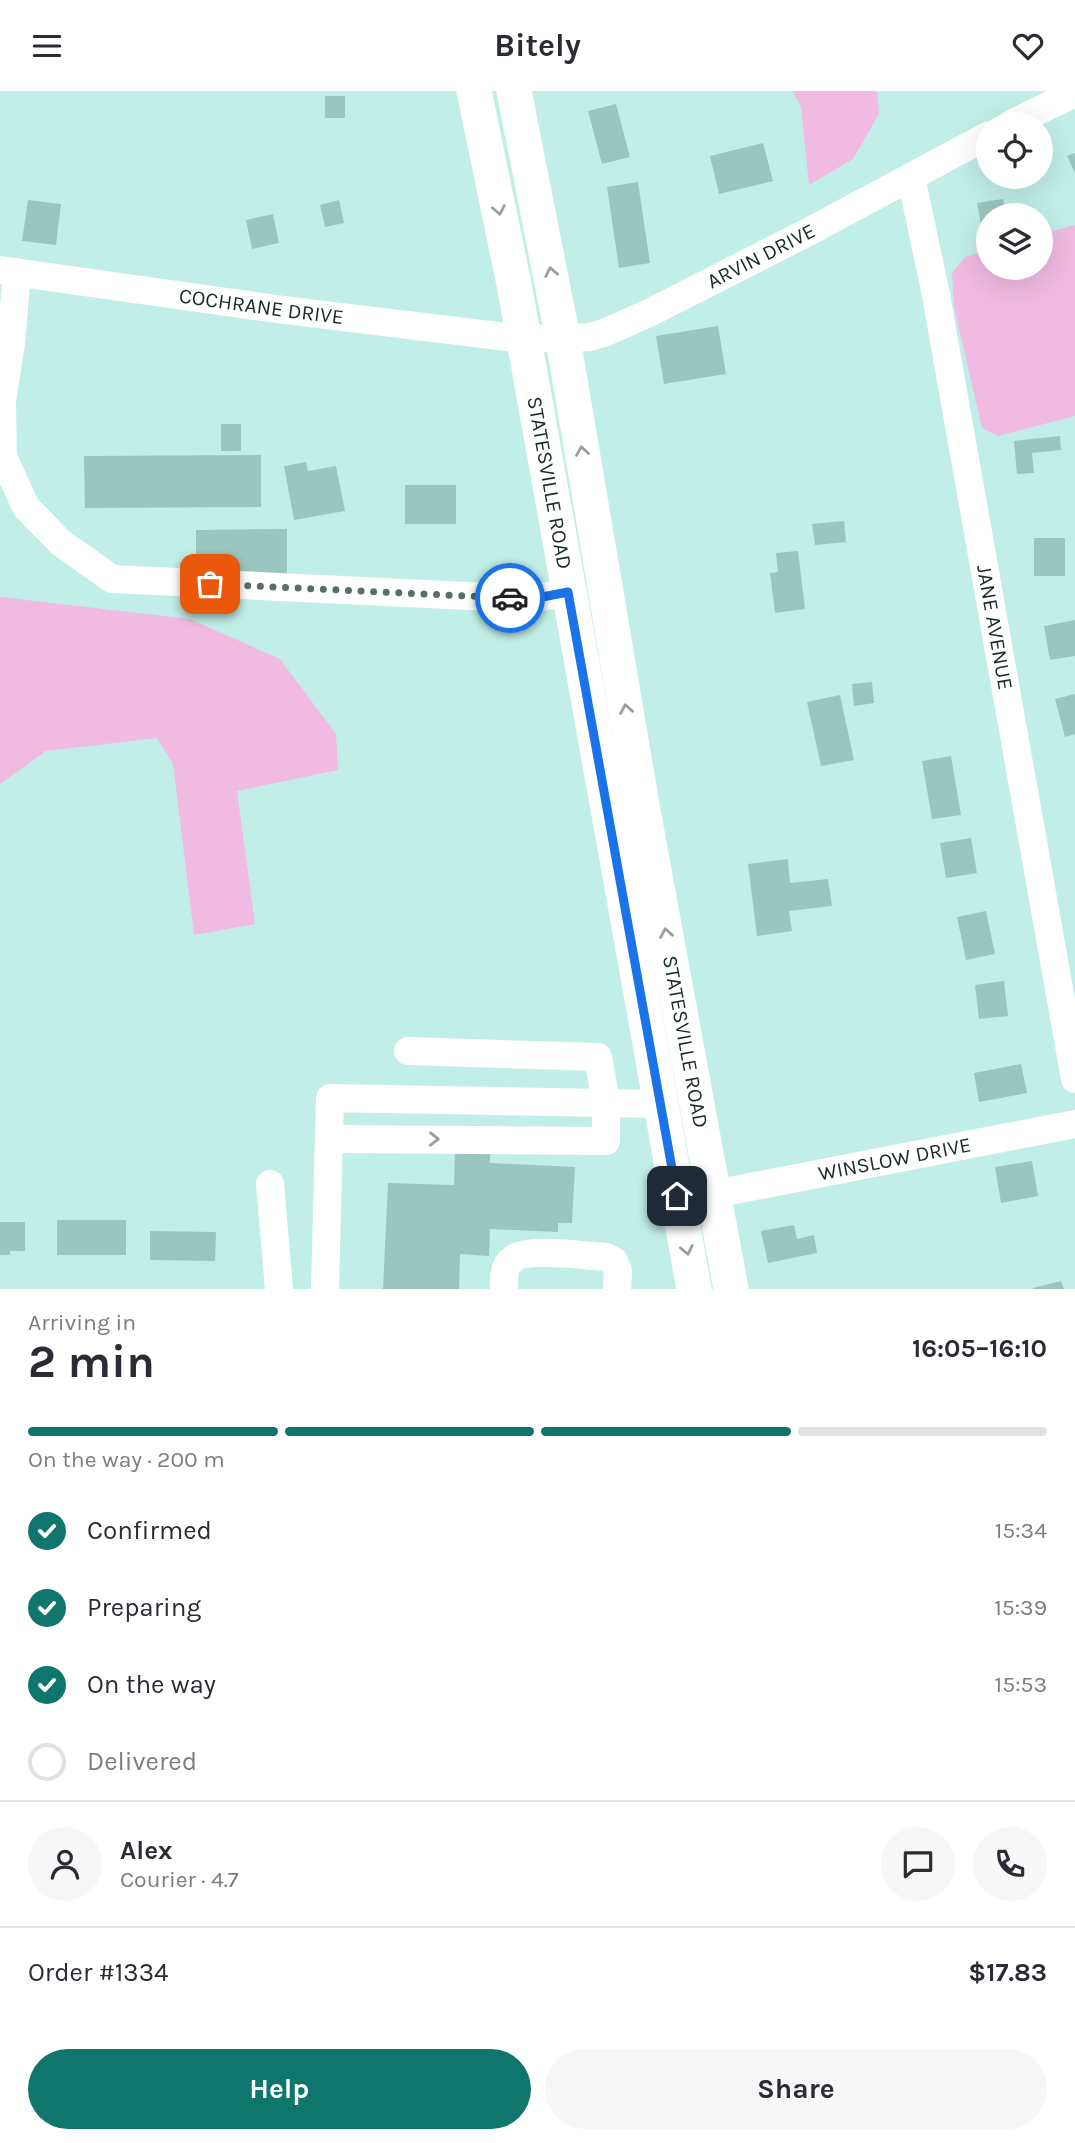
<!DOCTYPE html>
<html lang="en">
<head>
<meta charset="utf-8">
<style>
	:root { --surface:#fff; --page:#f7f7f7; --text:#2b2b33; --muted:#7c7c81; --line:#e1e1e2; --accent:#0f766e }
	body { margin:0; font-family:Karla,sans-serif; background:var(--page); color:var(--text); height:100vh; display:flex; flex-direction:column; font-size:26px; white-space:nowrap }
	* { box-sizing:border-box; margin:0 }
	p { font-size:23px; color:var(--muted) }
	.icon { flex:none; width:38px; height:38px; fill:none; stroke:currentColor; stroke-width:2; stroke-linecap:round; stroke-linejoin:round }
	.map { position:relative; height:1198px; overflow:hidden }
	.side { display:flex; flex-direction:column; background:var(--surface); flex:1 }
	.side>* { flex:none }
	.tools { position:absolute; left:976px; top:21px; display:grid; gap:14px }
	.tools a { display:grid; place-items:center; width:77px; height:77px; border-radius:50%; background:var(--surface); box-shadow:0 7px 28px #0002; font-size:35px }
	.pin { position:absolute; display:grid; place-items:center; width:60px; height:60px; color:#fff; margin:-30px; border-radius:14px; box-shadow:0 4px 10px #0006 }
	.courier { position:absolute; display:grid; place-items:center; width:70px; height:70px; margin:-35px; border:5px solid #1a73e8; border-radius:50%; background:#fff; color:#222; box-shadow:0 2px 9px #0007 }
	.head em { font-style:normal; font-weight:700 }
	.head div { display:flex; flex-direction:column-reverse }
	.head { display:flex; align-items:center; justify-content:space-between; height:119px; padding:0 28px }
	h1 { font-size:46px; font-weight:700; line-height:52px }
	.bar { display:grid; grid-template-columns:repeat(4,1fr); gap:10px 7px; align-content:center; height:84px; padding:0 28px }
	.bar i { height:9px; border-radius:5px; background:var(--line) }
	.bar .current { background:var(--accent) }
	.bar p { grid-column:span 4 }
	.line { display:flex; align-items:center; gap:18px; padding:0 28px; border-top:2px solid var(--line) }
	.line div { flex:1 }
	.round { display:grid; place-items:center; flex:none; width:74px; height:74px; border-radius:37px; background:var(--page) }
	ol { padding:0 28px; list-style:none }
	li { display:flex; align-items:center; gap:21px; height:77px }
	li p { margin-inline-start:auto }
	li .icon { padding:7px; border-radius:50%; background:var(--accent); color:#fff; stroke-width:4 }
	li:last-child { color:var(--muted) }
	li i { width:38px; height:38px; border:4px solid var(--line); border-radius:50% }
	.primary-button { display:flex; gap:14px; margin-top:auto; padding:14px 28px }
	.primary-button a { flex:1; height:80px; border-radius:42px; background:var(--accent); color:#fff; font-size:28px; font-weight:700; line-height:80px; text-align:center }
	.primary-button a+a { background:var(--page); color:var(--text) }
	header { display:flex; justify-content:space-between; align-items:center; height:91px; padding:0 28px; background:var(--surface); font-size:32px; font-weight:700 }
	.map>svg:first-child { display:block }
	.green { fill:#f0bae2 }
	.building { fill:#9ac6bf }
	.lines { fill:none; stroke-linecap:round; stroke-linejoin:round }
	.minor { stroke:#fff; stroke-width:28 }
	.major { stroke:#fff; stroke-width:35 }
	.oneway { stroke:#98a09f }
	.done { stroke:#54706c; stroke-width:7; stroke-dasharray:0 12.6 }
	.route { stroke:#1a73e8; stroke-width:9 }
	.labels { text-anchor:middle; dominant-baseline:central; stroke-width:5; stroke-linejoin:round; paint-order:stroke }
	.street-label { font-size:21px; fill:#1a2b29; stroke:#c1efe7 }
</style>
</head>
<body>
<header><svg class="icon" aria-label="menu" viewBox="0 0 24 24"><path d="M4 6h16M4 12h16M4 18h16"/></svg>Bitely<svg class="icon" aria-label="heart" viewBox="0 0 24 24"><path d="M12 20l-8-8c-3-5 5-10 8-4 3-6 11-1 8 4z"/></svg></header>
<div class="map">
<svg width="1075" height="1198" viewBox="0 0 1075 1198">
	<rect width="100%" height="100%" fill="#c1efe7"/>
	<path class="green" d="M792,0H877L879,23L853,68L809,94L801,16Z
		M1075,134V325L998,345L982,337L954,216L952,182L965,166L989,159V177H1041V143Z
		M0,506L190,528L280,568L336,643L338,679L237,700L255,833L194,844L173,673L157,647L46,660L0,693Z"/>
	<path class="building" d="M325,5H345V27H325Z
		M616,13L630,66L602,73L588,20Z
		M763,52L773,90L719,103L710,65Z
		M1075,62V82L1067,65Z
		M638,91L650,172L619,177L607,96Z
		M1003,108L1006,124H989V149L984,150L977,112Z
		M28,109L61,113L56,154L22,150Z
		M339,109L344,132L325,136L320,114Z
		M273,123L279,152L252,158L246,129Z
		M718,235L726,283L664,293L656,245Z
		M221,333H241V360H221Z
		M1060,345L1061,359L1032,362L1034,382L1017,383L1014,350Z
		M261,364V416L85,417L84,365Z
		M306,371L308,380L336,375L345,420L294,429L284,375Z
		M405,394H456V433H405Z
		M844,430L846,451L815,454L812,433Z
		M287,438V488L196,489V439Z
		M1034,447H1065V485H1034Z
		M798,460L805,518L775,522L770,482L778,481L776,462Z
		M1075,529V565L1050,569L1044,535Z
		M872,591L874,612L854,615L852,593Z
		M1075,603V643L1065,646L1055,608Z
		M840,604L854,669L821,675L807,611Z
		M951,665L961,724L932,728L922,670Z
		M971,747L977,782L946,787L940,752Z
		M788,768L790,792L828,788L832,815L789,820L792,840L757,845L748,773Z
		M986,820L995,863L966,869L957,826Z
		M1004,890L1008,925L979,928L975,894Z
		M1021,973L1027,1002L979,1011L974,982Z
		M455,1059L490,1060V1072L575,1076L572,1132H558V1141L490,1138L489,1165L460,1163L459,1198H383L388,1092L454,1094Z
		M1032,1070L1038,1105L1001,1112L995,1076Z
		M57,1129H126V1164H57Z
		M0,1131H25V1160H10V1164H0Z
		M794,1134L797,1148L814,1144L817,1162L768,1172L761,1140Z
		M150,1140L216,1141L215,1170L150,1169Z
		M1061,1190L1064,1198H1033V1197Z"/>
	<g class="lines">
		<g class="minor">
			<path d="M1011,33L1075,2"/>
			<path id="s1" d="M911,86L935,199L1075,988"/>
			<path id="s2" d="M0,179L284,219L523,248L589,246L604,242L649,222L812,139L989,44"/>
			<path d="M17,181L11,252L2,310L3,366L26,416L60,451L112,488L532,508L568,501"/>
			<path d="M329,1048L606,1050V1012L598,966L408,960"/>
			<path d="M270,1093L279,1198"/>
			<path id="s3" d="M714,1103L1075,1033"/>
			<path d="M325,1198L330,1007L660,1013"/>
			<path d="M504,1198C504,1187 503,1175 513,1168C528,1156 585,1165 606,1166L614,1170L618,1180L617,1198"/>
		</g>
		<g class="major">
			<path id="s4" d="M474,0L514,193L694,1198"/>
			<path id="s5" d="M514,0L563,248L643,720L731,1198"/>
		</g>
	</g>
	<defs><path id="oneway-chevron" d="M-2-3.5L2.5 0L-2 3.5" fill="none" stroke-width="1.6" stroke-linecap="round" stroke-linejoin="round" transform="scale(1.75)"/></defs>
	<g class="oneway">
		<use href="#oneway-chevron" transform="translate(499 119) rotate(79)"/>
		<use href="#oneway-chevron" transform="translate(551 181) rotate(-101)"/>
		<use href="#oneway-chevron" transform="translate(582 360) rotate(-99)"/>
		<use href="#oneway-chevron" transform="translate(626 618) rotate(-100)"/>
		<use href="#oneway-chevron" transform="translate(666 842) rotate(-100)"/>
		<use href="#oneway-chevron" transform="translate(434 1048) rotate(1)"/>
		<use href="#oneway-chevron" transform="translate(687 1159) rotate(79)"/>
	</g>
	<g class="lines">
		<path class="done" d="M210,493L510,507"/>
		<path class="route" d="M510,507L532,508L568,501L677,1105"/>
	</g>
	<g class="labels">
		<g class="street-label">
			<text stroke="none"><textPath href="#s2" startOffset="784">ARVIN DRIVE</textPath></text>
			<text stroke="none"><textPath href="#s2" startOffset="264">COCHRANE DRIVE</textPath></text>
			<text stroke="none"><textPath href="#s4" startOffset="399">STATESVILLE ROAD</textPath></text>
			<text stroke="none"><textPath href="#s1" startOffset="458">JANE AVENUE</textPath></text>
			<text stroke="none"><textPath href="#s5" startOffset="966">STATESVILLE ROAD</textPath></text>
			<text stroke="none"><textPath href="#s3" startOffset="184">WINSLOW DRIVE</textPath></text>
		</g>
	</g>
</svg>
<div class="tools">
<a><svg class="icon" aria-label="locate" viewBox="0 0 24 24"><circle cx="12" cy="12" r="6"/><path d="M12 2v4M12 18v4M2 12h4M18 12h4"/></svg></a>
<a><svg class="icon" aria-label="layers" viewBox="0 0 24 24"><path d="M12 4l9 5-9 5-9-5zM3 14l9 5 9-5"/></svg></a>
</div>
<div class="pin" style="left:210px;top:493px;background:#ea580c"><svg class="icon" aria-label="bag" viewBox="0 0 24 24"><path d="M5 8h14l-1 12H6zM9 8a3 3 0 0 1 6 0"/></svg></div>
<div class="pin" style="left:677px;top:1105px;background:#1f2937"><svg class="icon" aria-label="home" viewBox="0 0 24 24"><path d="M3 11l9-7 9 7M6 9v11h12V9"/></svg></div>
<div class="courier" style="left:510px;top:507px"><svg class="icon" aria-label="car" viewBox="0 0 24 24"><path d="M5 17H2v-5l4-1 3-4h7l3 4 3 1v5h-3M9 17h6M6 11h13"/><circle cx="7" cy="17" r="2"/><circle cx="17" cy="17" r="2"/></svg></div>
</div>
<section class="side">
<div class="head"><div><h1>2 min</h1><p>Arriving in</p></div><em>16:05–16:10</em></div>
<div class="bar"><i class="current"></i><i class="current"></i><i class="current"></i><i></i><p>On the way · 200 m</p></div>
<ol>
<li><svg class="icon" aria-label="check" viewBox="0 0 24 24"><path d="M5 12l5 5 9-10"/></svg>Confirmed<p>15:34</p></li>
<li><svg class="icon" aria-label="check" viewBox="0 0 24 24"><path d="M5 12l5 5 9-10"/></svg>Preparing<p>15:39</p></li>
<li><svg class="icon" aria-label="check" viewBox="0 0 24 24"><path d="M5 12l5 5 9-10"/></svg>On the way<p>15:53</p></li>
<li><i></i>Delivered</li>
</ol>
<div class="line" style="height:126px"><a class="round"><svg class="icon" aria-label="person" viewBox="0 0 24 24"><circle cx="12" cy="8" r="4"/><path d="M4 21q1-7 8-7t8 7"/></svg></a><div><b>Alex</b><p>Courier · 4.7</p></div><a class="round"><svg class="icon" aria-label="chat" viewBox="0 0 24 24"><path d="M4 5h16v11H9l-5 4z"/></svg></a><a class="round"><svg class="icon" aria-label="phone" viewBox="0 0 24 24"><path d="M5 4h4l2 5-3 2q2 4 5 5l2-3 5 2v4C11 20 4 13 5 4z"/></svg></a></div>
<div class="line" style="height:91px"><div>Order #1334</div><b>$17.83</b></div>
<div class="primary-button"><a>Help</a><a>Share</a></div>
</section>
</body>
</html>
